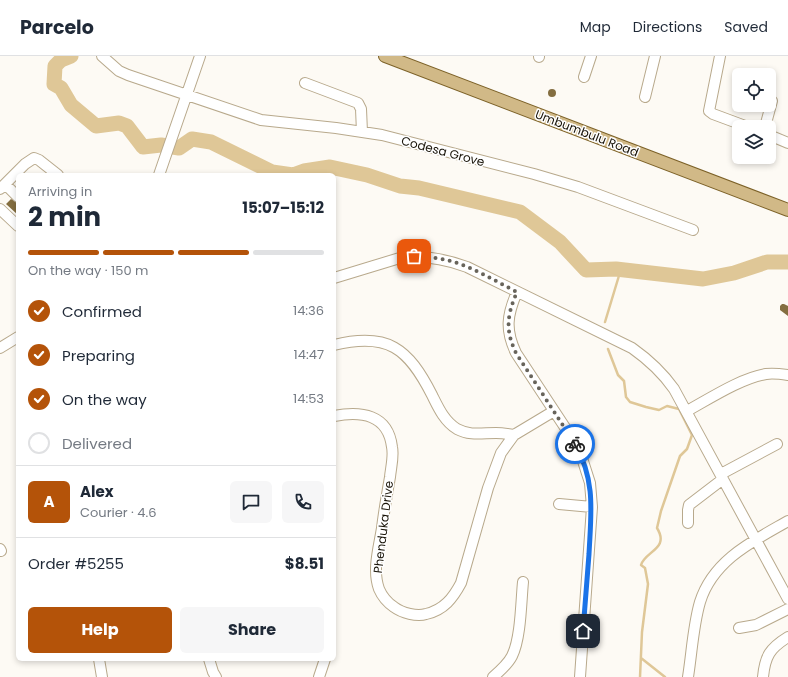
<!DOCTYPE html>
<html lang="en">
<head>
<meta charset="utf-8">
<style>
	:root { --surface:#fff; --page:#f6f6f7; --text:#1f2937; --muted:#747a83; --line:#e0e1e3; --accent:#b45309 }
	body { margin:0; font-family:Poppins,sans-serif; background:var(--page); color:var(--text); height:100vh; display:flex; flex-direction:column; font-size:15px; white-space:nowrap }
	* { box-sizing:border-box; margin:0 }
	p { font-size:13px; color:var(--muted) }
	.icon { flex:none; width:22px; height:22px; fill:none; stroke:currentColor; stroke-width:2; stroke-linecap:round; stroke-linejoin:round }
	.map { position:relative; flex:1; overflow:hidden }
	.side { position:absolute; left:16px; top:117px; width:320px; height:488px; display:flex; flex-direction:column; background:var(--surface); border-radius:6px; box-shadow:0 2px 6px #0003 }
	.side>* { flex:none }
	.tools { position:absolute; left:732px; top:12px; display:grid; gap:8px }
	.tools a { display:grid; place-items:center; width:44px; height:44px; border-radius:6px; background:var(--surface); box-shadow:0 2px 6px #0003; font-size:20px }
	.pin { position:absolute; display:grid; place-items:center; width:34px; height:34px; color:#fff; margin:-17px; border-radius:8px; box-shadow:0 2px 6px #0006 }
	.courier { position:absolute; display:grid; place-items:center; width:40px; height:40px; margin:-20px; border:3px solid #1a73e8; border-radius:50%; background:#fff; color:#222; box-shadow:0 1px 5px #0007 }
	.head em { font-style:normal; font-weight:700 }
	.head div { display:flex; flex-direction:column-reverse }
	.head { display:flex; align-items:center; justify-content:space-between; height:68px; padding:0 12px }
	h1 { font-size:26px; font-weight:700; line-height:30px }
	.bar { display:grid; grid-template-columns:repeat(4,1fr); gap:6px 4px; align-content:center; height:48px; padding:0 12px }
	.bar i { height:5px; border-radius:3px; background:var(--line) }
	.bar .on { background:var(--accent) }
	.bar p { grid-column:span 4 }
	.line { display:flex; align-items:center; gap:10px; padding:0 12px; border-top:1px solid var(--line) }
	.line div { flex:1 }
	.round { display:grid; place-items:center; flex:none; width:42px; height:42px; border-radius:6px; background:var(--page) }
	ol { padding:0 12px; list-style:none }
	li { display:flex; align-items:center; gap:12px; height:44px }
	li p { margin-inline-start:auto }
	li .icon { padding:4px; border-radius:50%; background:var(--accent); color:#fff; stroke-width:4 }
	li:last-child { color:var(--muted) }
	li i { width:22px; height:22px; border:2px solid var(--line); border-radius:50% }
	.action { display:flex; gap:8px; margin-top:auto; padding:8px 12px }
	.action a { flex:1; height:46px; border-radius:6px; background:var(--accent); color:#fff; font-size:16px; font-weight:700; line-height:46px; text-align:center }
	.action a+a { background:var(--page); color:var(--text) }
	header { display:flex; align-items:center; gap:24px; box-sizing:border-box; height:56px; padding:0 20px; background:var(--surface); border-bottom:1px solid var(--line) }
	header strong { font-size:19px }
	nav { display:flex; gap:22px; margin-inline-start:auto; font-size:14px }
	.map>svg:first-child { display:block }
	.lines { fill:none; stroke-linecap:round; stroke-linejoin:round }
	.stream { stroke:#dfc797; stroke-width:2.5 }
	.river { stroke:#dfc797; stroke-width:15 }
	.building { fill:#846e40 }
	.minor-casing { stroke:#b8a98c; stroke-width:12 }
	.major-casing { stroke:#7c6127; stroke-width:14 }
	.minor { stroke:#fff; stroke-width:10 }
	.major { stroke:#d1b987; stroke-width:12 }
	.done { stroke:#68645b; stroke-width:4; stroke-dasharray:0 7.2 }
	.route { stroke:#1a73e8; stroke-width:5 }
	.labels { text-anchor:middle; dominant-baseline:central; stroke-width:3; stroke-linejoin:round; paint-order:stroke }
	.street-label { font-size:12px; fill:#181308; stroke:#fff }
</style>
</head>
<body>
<header>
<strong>Parcelo</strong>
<nav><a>Map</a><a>Directions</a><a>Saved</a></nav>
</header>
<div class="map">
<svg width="788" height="621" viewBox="0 0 788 621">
	<rect width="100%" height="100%" fill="#fdfaf4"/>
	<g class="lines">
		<path class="stream" d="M605,266L621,213
			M608,293L618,319L624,325L626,341L630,346L646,351L659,354L667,350L679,353L692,379L687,393L680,400L661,455L657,472C670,493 645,495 641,509L645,512L648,528L642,576L640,621
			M641,602L665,621"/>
		<path class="river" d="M71,0L61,4L55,10L54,28L61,32L71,49L96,70L119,67L127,70L143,91L161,89L179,92L192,83L211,86L272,116L293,119L304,115L330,111L367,119L400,130L419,132L520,156L560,186L586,214L616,213L703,223L734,217L767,206H788"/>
	</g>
	<path class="building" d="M548 37a4 4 0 1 1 8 0a4 4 0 1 1-8 0Z
		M11,143L18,147V159L6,148Z
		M782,248H784L788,250V260L780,254V250Z"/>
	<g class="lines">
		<g class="minor-casing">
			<path id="minor" d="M102,0L119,15L128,19L261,64L336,72L382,79L534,118L578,131L693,174
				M720,0L709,55L713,58L748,71
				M539,1V0
				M584,21L591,0
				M305,27L358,47L361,53L362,76
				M645,41L655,0
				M765,71L772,45
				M769,79L788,87
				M159,119L200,0
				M5,128L18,141
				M0,133L25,108L34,102L39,104L58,119
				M0,153L18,170
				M334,222L403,201C425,200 446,203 467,211L632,292C649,304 662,316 674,333L788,543
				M517,236C507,259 505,274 516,297L568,376L582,402L590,427L592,451L580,621
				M334,289C388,276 408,292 432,339C438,351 444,365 457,373C470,380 482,377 496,377C502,377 508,378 514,379
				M0,292L18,281
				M687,355C709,343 741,322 766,318C773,317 781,318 788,319
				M334,360C361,355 388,358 392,391C394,400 391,411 390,421C387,438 384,455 382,472C379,491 372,514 379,533C382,540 388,547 394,551C402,557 417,561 426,558C444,554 453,542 461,527L488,432L501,397L514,379L554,355
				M721,418L777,388
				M559,448L592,451
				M688,467V454L689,449L723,423
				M0,493L1,495
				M739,572L756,569L788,553
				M99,603L102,621
				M209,603L213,616L216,621
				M319,621L325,603
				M493,621C500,615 508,608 512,600C521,582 521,546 523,526
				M688,621C692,596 693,570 700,546C713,504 753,485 788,465
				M763,621C765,600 770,592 788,581"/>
		</g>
		<g class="major-casing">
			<path id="major" d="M385,0L788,154"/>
		</g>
		<use href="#minor" class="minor"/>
		<use href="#major" class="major"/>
	</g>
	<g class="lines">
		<path class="done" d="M414,200C428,201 443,202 457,207C478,214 497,226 517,236C507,259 505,274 516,297L575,388"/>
		<path class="route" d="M575,388C596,425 591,457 589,498C587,524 585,549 583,575"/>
	</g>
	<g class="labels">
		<g class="street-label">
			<text transform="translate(587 77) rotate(21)">Umbumbulu Road</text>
			<text transform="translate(443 95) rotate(15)">Codesa Grove</text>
			<text transform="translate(383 471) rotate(-83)">Phenduka Drive</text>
		</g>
	</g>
</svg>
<div class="tools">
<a><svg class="icon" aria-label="locate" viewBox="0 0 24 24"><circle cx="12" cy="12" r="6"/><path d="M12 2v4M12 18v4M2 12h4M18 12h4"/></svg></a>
<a><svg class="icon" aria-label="layers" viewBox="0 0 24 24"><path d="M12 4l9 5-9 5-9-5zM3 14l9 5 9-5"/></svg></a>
</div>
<div class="pin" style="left:414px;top:200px;background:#ea580c"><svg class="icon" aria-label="bag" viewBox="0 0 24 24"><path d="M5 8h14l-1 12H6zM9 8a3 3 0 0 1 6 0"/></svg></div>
<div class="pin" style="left:583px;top:575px;background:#1f2937"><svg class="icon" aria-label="home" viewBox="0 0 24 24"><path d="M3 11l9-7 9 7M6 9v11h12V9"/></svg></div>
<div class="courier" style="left:575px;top:388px"><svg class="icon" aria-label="bike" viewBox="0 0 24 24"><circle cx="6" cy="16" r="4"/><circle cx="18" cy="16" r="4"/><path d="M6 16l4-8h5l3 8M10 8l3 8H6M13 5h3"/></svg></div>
<section class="side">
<div class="head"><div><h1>2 min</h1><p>Arriving in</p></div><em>15:07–15:12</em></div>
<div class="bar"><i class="on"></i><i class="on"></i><i class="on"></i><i></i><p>On the way · 150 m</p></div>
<ol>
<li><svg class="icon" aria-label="check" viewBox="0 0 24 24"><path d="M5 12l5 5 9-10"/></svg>Confirmed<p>14:36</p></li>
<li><svg class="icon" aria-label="check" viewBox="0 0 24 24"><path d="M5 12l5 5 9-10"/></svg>Preparing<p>14:47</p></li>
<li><svg class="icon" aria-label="check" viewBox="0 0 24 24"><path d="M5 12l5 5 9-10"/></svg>On the way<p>14:53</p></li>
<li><i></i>Delivered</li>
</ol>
<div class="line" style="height:72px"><b class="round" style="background:var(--accent);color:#fff">A</b><div><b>Alex</b><p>Courier · 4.6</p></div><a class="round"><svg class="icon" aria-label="chat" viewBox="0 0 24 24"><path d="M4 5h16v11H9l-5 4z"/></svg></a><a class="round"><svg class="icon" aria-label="phone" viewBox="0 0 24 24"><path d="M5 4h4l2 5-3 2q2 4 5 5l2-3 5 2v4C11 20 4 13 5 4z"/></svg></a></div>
<div class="line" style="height:52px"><div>Order #5255</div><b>$8.51</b></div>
<div class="action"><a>Help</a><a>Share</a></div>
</section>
</div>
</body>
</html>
